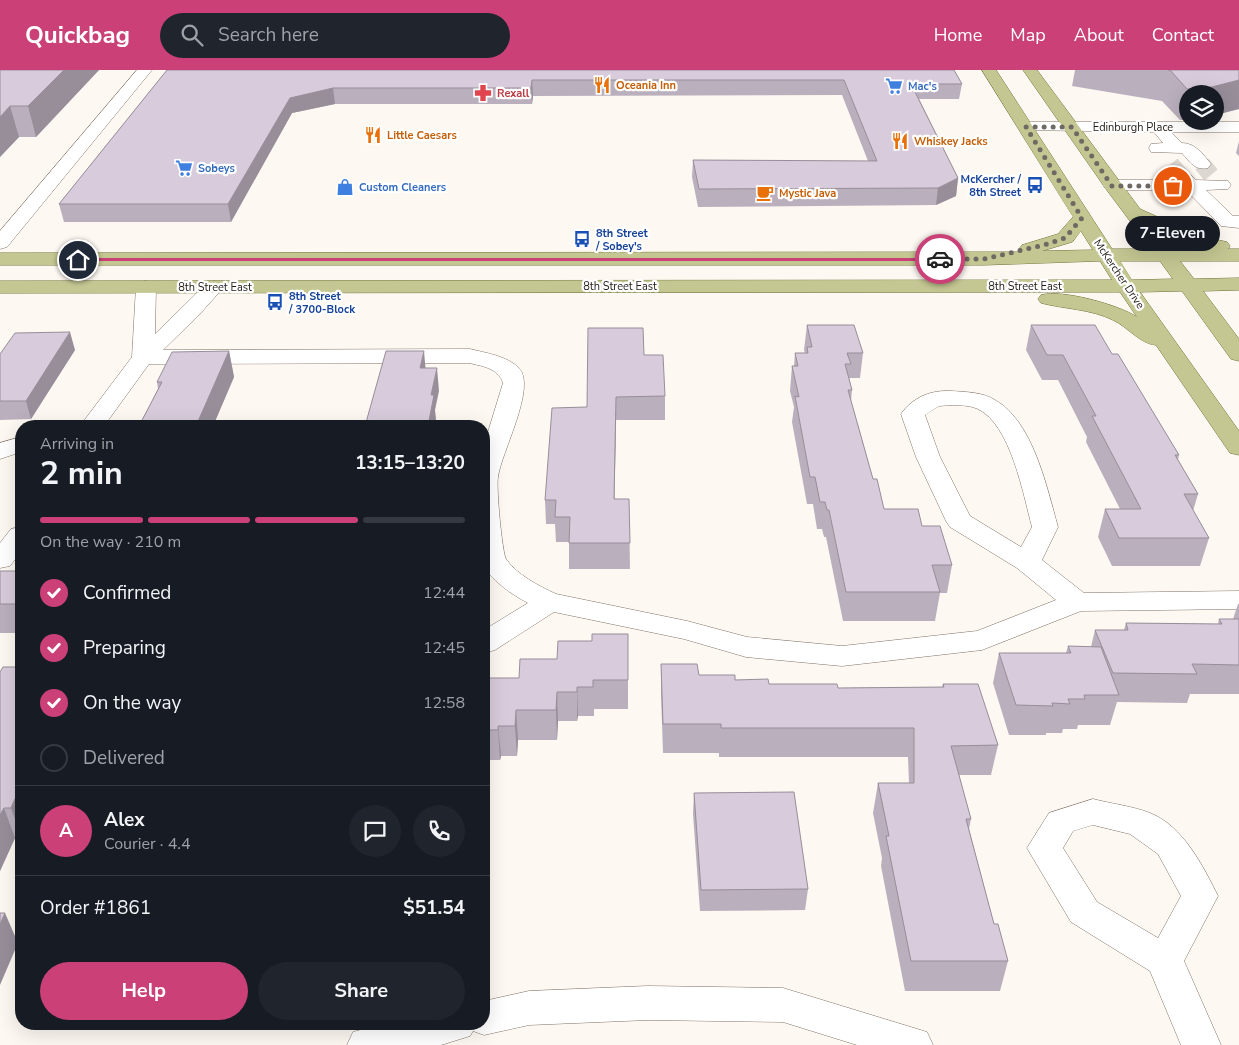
<!DOCTYPE html>
<html lang="en">
<head>
<meta charset="utf-8">
<style>
	:root { --surface:#171b24; --page:#20242c; --text:#f1f3f6; --muted:#9ea1a6; --line:#363941; --accent:#ca4077 }
	body { margin:0; font-family:"Nunito Sans",sans-serif; background:var(--page); color:var(--text); height:100vh; display:flex; flex-direction:column; font-size:19px; white-space:nowrap }
	* { box-sizing:border-box; margin:0 }
	p { font-size:16px; color:var(--muted) }
	.icon { flex:none; width:28px; height:28px; fill:none; stroke:currentColor; stroke-width:2; stroke-linecap:round; stroke-linejoin:round }
	.map { position:relative; flex:1; overflow:hidden }
	.side { position:absolute; left:15px; top:350px; width:475px; height:610px; display:flex; flex-direction:column; background:var(--surface); border-radius:20px; box-shadow:0 5px 20px #0002 }
	.side>* { flex:none }
	.controls { position:absolute; left:1179px; top:15px; display:grid; gap:10px }
	.controls a { display:grid; place-items:center; width:45px; height:45px; border-radius:50%; background:var(--surface); box-shadow:0 5px 20px #0002; font-size:25px }
	.pin { position:absolute; display:grid; place-items:center; width:42px; height:42px; color:#fff; margin:-21px; border:2px solid #fff; border-radius:50%; box-shadow:0 1px 5px #0007 }
	.courier { position:absolute; display:grid; place-items:center; width:50px; height:50px; margin:-25px; border:4px solid #ca4077; border-radius:50%; background:#fff; color:#222; box-shadow:0 1px 6px #0007 }
	.bubble { position:absolute; height:35px; border-radius:18px; background:var(--surface); box-shadow:0 5px 20px #0002; font-size:16px; font-weight:700; line-height:35px; text-align:center }
	.summary em { font-style:normal; font-weight:700 }
	.summary div { display:flex; flex-direction:column-reverse }
	.summary { display:flex; align-items:center; justify-content:space-between; height:85px; padding:0 25px }
	h1 { font-size:32px; font-weight:700; line-height:38px }
	.bar { display:grid; grid-template-columns:repeat(4,1fr); gap:8px 5px; align-content:center; height:60px; padding:0 25px }
	.bar i { height:6px; border-radius:4px; background:var(--line) }
	.bar .selected { background:var(--accent) }
	.bar p { grid-column:span 4 }
	.line { display:flex; align-items:center; gap:12px; padding:0 25px; border-top:1px solid var(--line) }
	.line div { flex:1 }
	.round { display:grid; place-items:center; flex:none; width:52px; height:52px; border-radius:26px; background:var(--page) }
	ol { padding:0 25px; list-style:none }
	li { display:flex; align-items:center; gap:15px; height:55px }
	li p { margin-inline-start:auto }
	li .icon { padding:5px; border-radius:50%; background:var(--accent); color:#fff; stroke-width:4 }
	li:last-child { color:var(--muted) }
	li i { width:28px; height:28px; border:2px solid var(--line); border-radius:50% }
	.button { display:flex; gap:10px; margin-top:auto; padding:10px 25px }
	.button a { flex:1; height:58px; border-radius:30px; background:var(--accent); color:#fff; font-size:20px; font-weight:700; line-height:58px; text-align:center }
	.button a+a { background:var(--page); color:var(--text) }
	header { display:flex; align-items:center; gap:30px; box-sizing:border-box; height:70px; padding:0 25px; background:var(--accent); color:#fff }
	header strong { font-size:24px }
	nav { display:flex; gap:28px; margin-inline-start:auto; font-size:18px }
	.search { width:350px; height:45px; background:var(--page); display:flex; align-items:center; gap:12px; box-sizing:border-box; padding:0 18px; border-radius:28px; color:var(--muted); font-size:19px }
	.map>svg:first-child { display:block }
	.lines { fill:none; stroke-linecap:round; stroke-linejoin:round }
	.minor-tunnel { stroke:#ddd7d1; stroke-width:17; stroke-dasharray:17 8; stroke-linecap:butt }
	.minor-casing { stroke:#817367; stroke-width:1 }
	.major-casing { stroke:#717338; stroke-width:1 }
	.minor { fill:#fff; fill-rule:evenodd }
	.major { fill:#c4c792; fill-rule:evenodd }
	.wall { fill:#baafbc }
	.shaded-wall { fill:#978e99 }
	.building { fill:#d8cbdb; stroke:#978e99 }
	.route { fill:#ca4077 }
	.done { stroke:#6f6964; stroke-width:5; stroke-dasharray:0 9 }
	.labels { text-anchor:middle; dominant-baseline:central; stroke-width:4.5; stroke-linejoin:round; paint-order:stroke }
	.far-food-label { font-size:11px; font-weight:bold; fill:#c56008; stroke:#fff; text-anchor:start }
	.far-shop-label { font-size:11px; font-weight:bold; fill:#366cbe; stroke:#fff; text-anchor:start }
	.far-health-label { font-size:11px; font-weight:bold; fill:#be3a42; stroke:#fff; text-anchor:start }
	.far-street-label { font-size:11px; fill:#221c17; stroke:#fff }
	.far-transit-label { font-size:11px; font-weight:bold; fill:#164399; stroke:#fff; text-anchor:start }
</style>
</head>
<body>
<header>
<strong>Quickbag</strong>
<div class="search"><svg class="icon" aria-label="search" viewBox="0 0 24 24"><circle cx="10" cy="10" r="6"/><path d="M15 15l6 6"/></svg>Search here</div>
<nav><a>Home</a><a>Map</a><a>About</a><a>Contact</a></nav>
</header>
<div class="map">
<svg width="1239" height="975" viewBox="0 0 1239 975">
	<rect width="100%" height="100%" fill="#fef8f2"/>
	<g class="lines">
		<path class="minor-tunnel" d="M1171,94L1180,105
			M1202,94L1211,105"/>
		<g class="minor-casing">
			<path id="minor" d="M137,0H152L7,177L0,179V161Z
				M1027,52H1239V62H1171L1182,73C1195,73 1203,84 1211,94L1208,98C1195,101 1190,92 1182,83L1151,82L1149,78L1151,74L1163,73L1154,62L1021,60L1019,57L1021,54Z
				M1184,103L1190,104L1196,110L1228,111L1231,115L1228,119L1206,120L1233,146H1239V158L1221,156L1186,120H1112L1106,119L1103,115L1106,111L1112,110H1176L1175,108L1178,104Z
				M146,211L153,213L156,217L155,264L207,213L214,211L221,213L224,217L198,246L163,280L470,279C486,283 507,286 519,298C537,317 501,383 498,407C496,417 502,482 506,489C517,505 539,516 556,524L687,551L747,567L842,576L977,561L1056,530L1017,498L950,457L946,451L916,387L901,344C913,327 931,320 951,321C965,322 983,322 995,330C1033,351 1047,418 1058,457L1042,490L1084,523L1239,521V539L1081,541L982,580L842,596L746,587L684,569L554,542L495,580L484,583V560L528,533C511,524 494,512 484,497V375L503,313C498,298 482,296 469,293L149,294L104,356H80L132,287L136,217L139,213ZM939,336C950,335 968,334 978,339C1011,355 1023,424 1032,457L1021,477L970,446L940,387L925,345Z
				M21,367V382L0,389V373Z
				M21,457V482L10,496L0,498V473L11,459Z
				M1093,729C1112,734 1132,736 1150,743C1183,756 1203,796 1218,826L1184,891L1221,975H1181L1150,901L1071,852L1027,778L1049,743ZM1093,755L1130,764L1158,784L1181,826L1158,868L1097,832L1063,778L1073,761Z
				M648,916L783,918L927,962L933,975H857L783,952L648,950L529,955L484,965L473,961L470,966L441,975H347L353,962L382,954H484V931L529,921Z"/>
		</g>
		<g class="major-casing">
			<path id="major" d="M982,0H996L1112,179H1151L1106,119L1023,0H1037L1140,139L1200,166L1227,172L1230,176L1228,179H1239V191H1180L1194,209L1239,208V220L1203,221L1239,269V291L1231,289L1182,221L1140,222L1239,361V385L1230,383L1156,275C1140,274 1128,257 1113,250C1091,239 1064,239 1041,233L1038,229L1041,225C1062,219 1119,235 1137,247L1120,222L0,223V211L1112,210L1100,191L984,195H0V183L1021,182L1019,179L1022,175L1058,164L1073,147ZM1156,160L1187,174L1209,179H1172ZM1081,161L1093,180L1042,181L1072,172ZM1120,191H1160L1173,209L1132,210Z"/>
		</g>
		<use href="#minor" class="minor"/>
		<use href="#major" class="major"/>
	</g>
	<path class="wall" d="M0,0H99L36,67H19L0,87Z
		M167,0H954L962,14L959,29H919L958,108L956,126L936,135L698,137L692,107L693,90L868,91L842,25L533,26L532,34H335L292,43L231,152H64L59,134Z
		M1075,0H1239V39L1215,45V24H1188V50H1180L1162,31L1072,16Z
		M1239,71V86L1236,83Z
		M807,255L863,283L860,308H849L852,320L851,331L873,409L884,439L922,456L952,495L947,523H940L935,551H843L826,467H824L822,459H817L813,434H807L792,352L794,337L790,321L792,296H794L795,283H805L804,280Z
		M1031,255L1112,284L1179,385L1178,390L1198,424L1193,441L1209,468L1200,496H1112L1098,467L1105,439H1120L1086,372L1087,367L1058,310H1042L1026,280Z
		M75,280L31,349L0,350V284Z
		M229,281L234,307L213,356H139L158,319L157,312Z
		M644,285L665,326V350H616L614,429H629L630,499H569V472H556L555,454H546L545,430L587,337Z
		M0,501H21V563H0Z
		M1238,534H1239V624H1190L1187,633L1117,632L1110,655H1078L1077,659H1063L1062,663H1046V665H1009L993,613L999,583H1066L1068,576L1091,577L1095,560H1124L1126,553L1218,554L1219,549H1233Z
		M661,594L699,605L769,614L838,618L942,617L943,614L998,675L991,705H959L971,749L969,759L994,854L1008,891L1000,921H905L881,796L882,788L873,743L878,713H909L908,687H719V683H663L661,624Z
		M21,597V768H15L0,801V602Z
		M484,608L628,610V639H594V646H578L577,651H558L557,670H518L517,686H501L500,690H484Z
		M694,723L808,819L805,840L700,841L693,744Z"/>
	<path class="shaded-wall" d="M64,0H99L36,67L28,36Z
		M532,10L533,26L532,34L531,18Z
		M1239,10V39L1215,45V24H1202L1204,19Z
		M333,18L335,34L292,43L231,152L228,134L290,28Z
		M10,36L19,67L0,87V47Z
		M958,108L956,126L936,135L938,118Z
		M70,262L75,280L31,349L26,331Z
		M229,281L234,307L213,356H196Z
		M424,281L426,304L420,298Z
		M437,298L439,321L435,340L436,349L435,356H428L431,325Z
		M616,327V350L614,454V429Z
		M577,617L578,646L577,651Z
		M557,622L558,651L557,670L556,640Z
		M516,640L518,670L517,686L515,656Z
		M498,656L501,686L500,690L498,660Z
		M21,715V766L11,738Z
		M4,738L15,768L0,801V745Z
		M5,843L18,873L0,915V854Z"/>
	<path class="building" d="M0,0H64L28,36H10L0,47Z
		M167,0H954L962,14H911L958,108L938,118L699,119L693,90L877,91L844,10H532L531,18H333L290,28L228,134H59Z
		M1168,0H1239V10L1204,19H1187L1170,0Z
		M807,255H854L863,283H847L851,294H845L852,320H848L873,409H877L884,439H918L922,456H940L952,495H932L940,522H846L829,440H827L825,432H820L815,407H810L795,326L799,327L792,296H798L795,283H808L807,277H812Z
		M1031,255H1095L1112,284H1118L1179,385H1175L1198,424H1184L1209,468H1119L1105,439H1141L1092,346H1096L1063,285H1047Z
		M588,258H643L644,285H663L665,326L616,327L614,429H629L630,473H569L570,447H555L556,430H545L552,338L587,337Z
		M70,262L26,331H0V284L15,263Z
		M229,281L196,356H139L162,312H157L172,282Z
		M386,281H424L420,298H437L431,325H434L428,356H365Z
		M0,501H21V534H0Z
		M1219,549H1239V595L1192,594L1197,604L1113,603L1095,560H1128L1126,553L1222,554Z
		M592,564H628V610H593V617H577V622H557L556,640H516L515,656H498V660H484V608H519L520,589H557L558,571H592Z
		M1068,576L1101,577L1119,625H1084L1085,629H1068L1070,634L1052,633L1053,636L1016,635L999,583H1071Z
		M661,594H697L699,605H735V610L768,609L769,614H837L838,618L944,617L943,614H978L998,675L951,676L971,749H966L994,854H998L1008,891H911L886,766H889L878,713H914V658H721V654H663Z
		M3,597H21V715L11,738H4L0,745V602Z
		M794,722L808,819L701,820L694,723Z
		M0,843H5L0,854Z"/>
	<path class="route" d="M78,188H940L942,189L940,191H76Z"/>
	<g class="lines">
		<path class="done" d="M940,189H984L1044,175L1065,168L1082,148L1026,57H1072L1112,116H1173"/>
	</g>
	<defs>
		<g id="restaurant-bare" transform="scale(1.35)"><path d="M-5-6h1v4h1v-4h1v4h1v-4h1v5L-1.5 .5V6h-2V.5L-5-1ZM5-6V6H3V1.5H1.5Q1.5-4 5-6Z" fill="#e8710a" stroke="#fff" stroke-width="2.5" paint-order="stroke"/></g>
		<g id="supermarket-bare" transform="scale(1.35)"><path d="M-6-5.5h2.5l.6 2H6L4.5 2H-2.5L-4.4-4H-6ZM-1.5 3.2a1.3 1.3 0 1 0 .1 0ZM3 3.2a1.3 1.3 0 1 0 .1 0Z" fill="#3f7fe0" stroke="#fff" stroke-width="2.5" paint-order="stroke"/></g>
		<g id="pharmacy-bare" transform="scale(1.35)"><path d="M-2-6h4v4h4v4h-4v4h-4v-4h-4v-4h4Z" fill="#e0444e" stroke="#fff" stroke-width="2.5" paint-order="stroke"/></g>
		<g id="bus-bare" transform="scale(1.35)"><path d="M-5-6H5V4H4V6H2V4H-2V6H-4V4H-5ZM-3.5-4V0h7V-4ZM-3.5 1.2v1.5H-2V1.2ZM2 1.2v1.5H3.5V1.2Z" fill="#1a4fb4" stroke="#fff" stroke-width="2.5" paint-order="stroke"/></g>
		<g id="shop-bare" transform="scale(1.35)"><path d="M-5-2.5h2.3a2.7 3.5 0 0 1 5.4 0H5L5.5 6h-11ZM-1.5-2.5h3a1.5 2.3 0 0 0-3 0Z" fill="#3f7fe0" stroke="#fff" stroke-width="2.5" paint-order="stroke"/></g>
		<g id="cafe-bare" transform="scale(1.35)"><path d="M-5.5-4.5H6V0H3Q3 3.5 0 3.5H-2.5Q-5.5 3.5-5.5 0ZM3-3.2v2h1.7v-2ZM-6 4.5H4V6H-6Z" fill="#e8710a" stroke="#fff" stroke-width="2.5" paint-order="stroke"/></g>
	</defs>
	<g fill-rule="evenodd">
		<use href="#restaurant-bare" x="602" y="15"/>
		<use href="#supermarket-bare" x="894" y="16"/>
		<use href="#pharmacy-bare" x="483" y="23"/>
		<use href="#restaurant-bare" x="373" y="65"/>
		<use href="#restaurant-bare" x="900" y="71"/>
		<use href="#supermarket-bare" x="184" y="98"/>
		<use href="#bus-bare" x="1035" y="115"/>
		<use href="#shop-bare" x="345" y="117"/>
		<use href="#cafe-bare" x="765" y="123"/>
		<use href="#bus-bare" x="582" y="169"/>
		<use href="#bus-bare" x="275" y="232"/>
	</g>
	<g class="labels">
		<g class="far-food-label">
			<text x="616" y="15">Oceania Inn</text>
			<text x="387" y="65">Little Caesars</text>
			<text x="914" y="71">Whiskey Jacks</text>
			<text x="779" y="123">Mystic Java</text>
		</g>
		<g class="far-shop-label">
			<text x="908" y="16">Mac's</text>
			<text x="198" y="98">Sobeys</text>
			<text x="359" y="117">Custom Cleaners</text>
		</g>
		<g class="far-health-label">
			<text x="497" y="23">Rexall</text>
		</g>
		<g class="far-street-label">
			<text x="1133" y="57">Edinburgh Place</text>
			<text transform="translate(1119 204) rotate(56)">McKercher Drive</text>
			<text x="620" y="216">8th Street East</text>
			<text x="1025" y="216">8th Street East</text>
			<text x="215" y="217">8th Street East</text>
		</g>
		<g class="far-transit-label">
			<text x="1021" y="109" text-anchor="end">McKercher /<tspan x="1021" dy="13">8th Street</tspan></text>
			<text x="596" y="163">8th Street<tspan x="596" dy="13">/ Sobey's</tspan></text>
			<text x="289" y="226">8th Street<tspan x="289" dy="13">/ 3700-Block</tspan></text>
		</g>
	</g>
</svg>
<div class="controls">
<a><svg class="icon" aria-label="layers" viewBox="0 0 24 24"><path d="M12 4l9 5-9 5-9-5zM3 14l9 5 9-5"/></svg></a>
</div>
<div class="pin" style="left:1173px;top:116px;background:#ea580c"><svg class="icon" aria-label="bag" viewBox="0 0 24 24"><path d="M5 8h14l-1 12H6zM9 8a3 3 0 0 1 6 0"/></svg></div>
<div class="pin" style="left:78px;top:190px;background:#1f2937"><svg class="icon" aria-label="home" viewBox="0 0 24 24"><path d="M3 11l9-7 9 7M6 9v11h12V9"/></svg></div>
<div class="courier" style="left:940px;top:189px"><svg class="icon" aria-label="car" viewBox="0 0 24 24"><path d="M5 17H2v-5l4-1 3-4h7l3 4 3 1v5h-3M9 17h6M6 11h13"/><circle cx="7" cy="17" r="2"/><circle cx="17" cy="17" r="2"/></svg></div>
<div class="bubble" style="left:1125px;top:146px;width:95px">7-Eleven</div>
<section class="side">
<div class="summary"><div><h1>2 min</h1><p>Arriving in</p></div><em>13:15–13:20</em></div>
<div class="bar"><i class="selected"></i><i class="selected"></i><i class="selected"></i><i></i><p>On the way · 210 m</p></div>
<ol>
<li><svg class="icon" aria-label="check" viewBox="0 0 24 24"><path d="M5 12l5 5 9-10"/></svg>Confirmed<p>12:44</p></li>
<li><svg class="icon" aria-label="check" viewBox="0 0 24 24"><path d="M5 12l5 5 9-10"/></svg>Preparing<p>12:45</p></li>
<li><svg class="icon" aria-label="check" viewBox="0 0 24 24"><path d="M5 12l5 5 9-10"/></svg>On the way<p>12:58</p></li>
<li><i></i>Delivered</li>
</ol>
<div class="line" style="height:90px"><b class="round" style="background:var(--accent);color:#fff">A</b><div><b>Alex</b><p>Courier · 4.4</p></div><a class="round"><svg class="icon" aria-label="chat" viewBox="0 0 24 24"><path d="M4 5h16v11H9l-5 4z"/></svg></a><a class="round"><svg class="icon" aria-label="phone" viewBox="0 0 24 24"><path d="M5 4h4l2 5-3 2q2 4 5 5l2-3 5 2v4C11 20 4 13 5 4z"/></svg></a></div>
<div class="line" style="height:65px"><div>Order #1861</div><b>$51.54</b></div>
<div class="button"><a>Help</a><a>Share</a></div>
</section>
</div>
</body>
</html>
